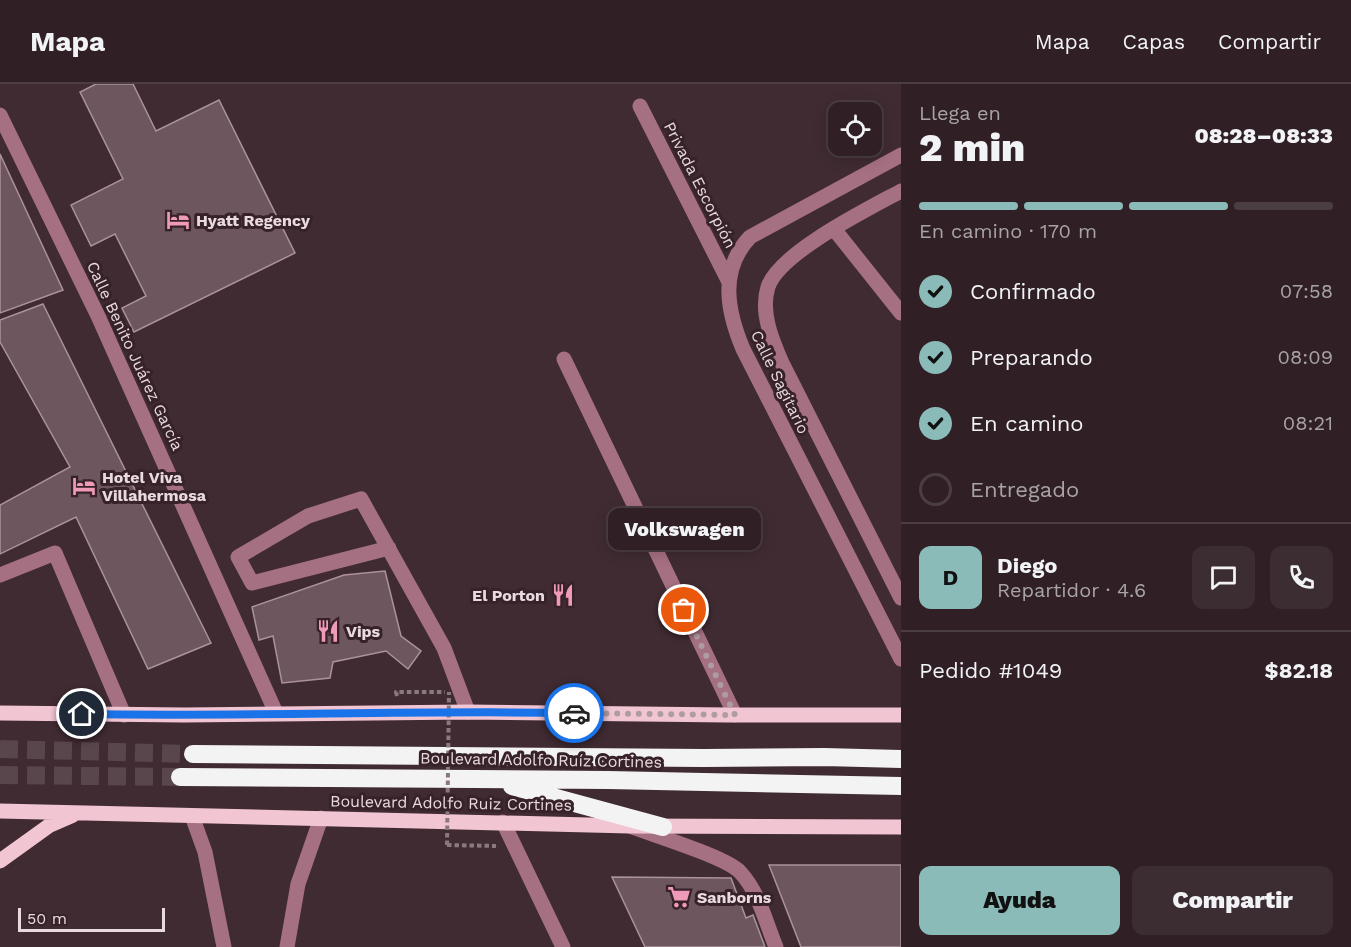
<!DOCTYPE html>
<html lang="es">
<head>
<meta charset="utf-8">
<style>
	:root { --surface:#302026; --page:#3c2d32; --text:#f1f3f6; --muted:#a8a3a7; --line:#4b3e43; --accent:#8bbbb9 }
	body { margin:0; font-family:"Work Sans",sans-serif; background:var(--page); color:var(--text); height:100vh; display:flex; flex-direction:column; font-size:22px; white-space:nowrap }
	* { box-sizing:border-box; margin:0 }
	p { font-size:20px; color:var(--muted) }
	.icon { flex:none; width:33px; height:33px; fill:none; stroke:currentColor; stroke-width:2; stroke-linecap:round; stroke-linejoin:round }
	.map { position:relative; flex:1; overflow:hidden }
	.drawer { display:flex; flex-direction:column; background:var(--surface); width:450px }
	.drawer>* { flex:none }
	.fabs { position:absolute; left:828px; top:18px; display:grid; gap:12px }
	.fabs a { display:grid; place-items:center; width:54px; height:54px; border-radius:12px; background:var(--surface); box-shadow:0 3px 15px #0003,0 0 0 2px var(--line); font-size:30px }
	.scale { position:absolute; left:18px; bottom:15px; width:147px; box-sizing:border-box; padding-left:6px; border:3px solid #e8dade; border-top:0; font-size:16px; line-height:21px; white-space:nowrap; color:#e8dade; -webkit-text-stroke:4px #362228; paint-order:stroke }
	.pin { position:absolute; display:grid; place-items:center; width:51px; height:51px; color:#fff; margin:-26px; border:3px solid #fff; border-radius:50%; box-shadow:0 2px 6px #0007 }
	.courier { position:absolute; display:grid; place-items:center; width:60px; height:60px; margin:-30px; border:4px solid #1a73e8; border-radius:50%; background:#fff; color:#222; box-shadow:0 2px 8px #0007 }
	.bubble { position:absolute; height:42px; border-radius:12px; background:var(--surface); box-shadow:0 3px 15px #0003,0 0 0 2px var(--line); font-size:20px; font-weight:800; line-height:42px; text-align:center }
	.summary em { font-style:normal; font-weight:800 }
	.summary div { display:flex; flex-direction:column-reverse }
	.summary { display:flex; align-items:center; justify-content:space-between; height:102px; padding:0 18px }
	h1 { font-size:39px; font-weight:800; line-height:45px }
	.bar { display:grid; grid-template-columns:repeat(4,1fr); gap:9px 6px; align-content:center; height:72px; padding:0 18px }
	.bar i { height:8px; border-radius:4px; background:var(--line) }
	.bar .on { background:var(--accent) }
	.bar p { grid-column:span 4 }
	.line { display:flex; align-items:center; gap:15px; padding:0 18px; border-top:2px solid var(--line) }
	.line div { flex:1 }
	.round { display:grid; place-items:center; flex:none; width:63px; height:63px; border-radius:12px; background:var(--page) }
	ol { padding:0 18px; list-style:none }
	li { display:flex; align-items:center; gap:18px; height:66px }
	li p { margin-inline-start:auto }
	li .icon { padding:6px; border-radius:50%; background:var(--accent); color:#111; stroke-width:4 }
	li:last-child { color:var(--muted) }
	li i { width:33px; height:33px; border:3px solid var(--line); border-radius:50% }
	.cta { display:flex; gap:12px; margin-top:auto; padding:12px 18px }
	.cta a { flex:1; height:69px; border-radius:12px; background:var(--accent); color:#111; font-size:24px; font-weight:800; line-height:69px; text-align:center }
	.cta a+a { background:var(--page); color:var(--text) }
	header { display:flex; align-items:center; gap:36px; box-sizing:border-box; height:84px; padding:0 30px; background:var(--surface); border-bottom:2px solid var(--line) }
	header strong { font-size:28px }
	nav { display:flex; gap:33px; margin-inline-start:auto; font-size:21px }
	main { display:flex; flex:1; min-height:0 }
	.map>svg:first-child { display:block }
	.building { fill:#6d565e; stroke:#ac929a; stroke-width:1.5 }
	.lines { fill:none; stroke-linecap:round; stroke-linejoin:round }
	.highway-tunnel { stroke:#59454c; stroke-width:18; stroke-dasharray:18 9; stroke-linecap:butt }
	.path { stroke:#89787d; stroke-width:4; stroke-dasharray:4.5 3; stroke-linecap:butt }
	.minor { stroke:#a67083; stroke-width:15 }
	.major { stroke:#f2c5d3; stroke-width:15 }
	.highway { stroke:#f3f3f3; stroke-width:18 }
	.path-bridge { stroke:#89787d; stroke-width:4; stroke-dasharray:4.5 3; stroke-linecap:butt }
	.done { stroke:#ad9da2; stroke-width:6; stroke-dasharray:0 10.8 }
	.route { stroke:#1a73e8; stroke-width:8 }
	.labels { text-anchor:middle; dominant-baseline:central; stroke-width:6; stroke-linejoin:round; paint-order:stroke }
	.street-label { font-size:16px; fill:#e8dade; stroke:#362228 }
	.poi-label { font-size:16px; font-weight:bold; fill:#e8dade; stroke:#362228; text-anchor:start }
</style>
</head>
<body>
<header>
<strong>Mapa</strong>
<nav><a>Mapa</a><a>Capas</a><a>Compartir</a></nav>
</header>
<main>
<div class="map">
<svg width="901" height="863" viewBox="0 0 901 863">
	<rect width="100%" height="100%" fill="#402b32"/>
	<path class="building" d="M96,0H133L156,47L219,16L295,169L134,248L122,224L146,212L115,150L91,162L71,121L123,95L80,8Z
		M0,70L63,206L0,229Z
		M43,220L211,559L148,585L76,433L0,470V421L70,383L0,258V236Z
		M385,487L401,552L421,567L408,585L386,567L333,578L330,594L282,599L273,552L259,556L252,523L344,491Z
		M769,781H901V863H801Z
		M612,793L731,794L746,834L753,831L765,863H645Z"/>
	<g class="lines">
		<path class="highway-tunnel" d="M0,665L193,670
			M0,691L180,693"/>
		<path class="path" d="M397,612L396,608H445
			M447,761L496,762"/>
		<path class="minor" d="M640,22L728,196
			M0,31L98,232L276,629
			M901,71L750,153C719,186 727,227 743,265L901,575
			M901,107C868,125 779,169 768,203C760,228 772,256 782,279L901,514
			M834,145L901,229
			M564,275L735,631
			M389,464L252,499L238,473L308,432L361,415L444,564L468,628
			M0,491L55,469L124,631
			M192,732L205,768L224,863
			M503,738L563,863
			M630,742C653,751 726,773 740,788C759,808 766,839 776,863
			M287,863L298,800L321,734"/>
		<path class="major" d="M0,629L185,631L468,628L728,631H901
			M0,727L630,742L901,743
			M0,777L50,741L73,731"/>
		<path class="highway" d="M193,670L704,674L824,673L901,675
			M180,693L608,696L901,702
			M512,702L663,743"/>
		<path class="path-bridge" d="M447,761L449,608"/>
	</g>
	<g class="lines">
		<path class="done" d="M574,629L735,631L684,526"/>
		<path class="route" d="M82,630C246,633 410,626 574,629"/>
	</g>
	<defs>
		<g id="hotel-bare" transform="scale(1.8)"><path d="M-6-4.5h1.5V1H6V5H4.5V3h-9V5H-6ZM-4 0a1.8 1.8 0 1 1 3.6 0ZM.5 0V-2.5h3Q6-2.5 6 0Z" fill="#ef9ab8" stroke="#362228" stroke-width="2.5" paint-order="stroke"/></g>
		<g id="restaurant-bare" transform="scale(1.8)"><path d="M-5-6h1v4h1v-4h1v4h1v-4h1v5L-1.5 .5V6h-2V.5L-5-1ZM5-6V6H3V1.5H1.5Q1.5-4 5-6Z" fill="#ef9ab8" stroke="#362228" stroke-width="2.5" paint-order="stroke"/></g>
		<g id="supermarket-bare" transform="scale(1.8)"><path d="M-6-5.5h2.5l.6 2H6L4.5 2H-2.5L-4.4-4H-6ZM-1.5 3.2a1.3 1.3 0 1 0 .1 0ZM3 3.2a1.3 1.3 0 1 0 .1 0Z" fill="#ef9ab8" stroke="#362228" stroke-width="2.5" paint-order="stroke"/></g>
	</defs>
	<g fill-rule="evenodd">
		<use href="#hotel-bare" x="178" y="136"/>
		<use href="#hotel-bare" x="84" y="402"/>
		<use href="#restaurant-bare" x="563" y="511"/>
		<use href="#restaurant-bare" x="328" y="547"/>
		<use href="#supermarket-bare" x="679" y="813"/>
	</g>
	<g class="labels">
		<g class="street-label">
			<text transform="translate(700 101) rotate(63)">Privada Escorpión</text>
			<text transform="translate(135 272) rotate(65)">Calle Benito Juárez García</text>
			<text transform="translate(780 298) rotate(64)">Calle Sagitario</text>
			<text transform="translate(541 676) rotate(1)">Boulevard Adolfo Ruíz Cortines</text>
			<text transform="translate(451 719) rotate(1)">Boulevard Adolfo Ruiz Cortines</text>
		</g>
		<g class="poi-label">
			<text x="196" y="136">Hyatt Regency</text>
			<text x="102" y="393">Hotel Viva<tspan x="102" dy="18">Villahermosa</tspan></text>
			<text x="545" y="511" text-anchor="end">El Porton</text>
			<text x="346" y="547">Vips</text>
			<text x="697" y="813">Sanborns</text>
		</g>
	</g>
</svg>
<div class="fabs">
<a><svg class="icon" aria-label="locate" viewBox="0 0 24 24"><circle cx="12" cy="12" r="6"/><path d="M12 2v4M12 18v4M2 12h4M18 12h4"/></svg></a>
</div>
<div class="scale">50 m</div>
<div class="pin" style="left:684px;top:526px;background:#ea580c"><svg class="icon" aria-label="bag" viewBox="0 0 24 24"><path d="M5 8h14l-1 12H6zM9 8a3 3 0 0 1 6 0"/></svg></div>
<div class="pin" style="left:82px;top:630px;background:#1f2937"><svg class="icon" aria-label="home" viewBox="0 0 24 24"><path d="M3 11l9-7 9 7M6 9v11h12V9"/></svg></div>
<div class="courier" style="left:574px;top:629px"><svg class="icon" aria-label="car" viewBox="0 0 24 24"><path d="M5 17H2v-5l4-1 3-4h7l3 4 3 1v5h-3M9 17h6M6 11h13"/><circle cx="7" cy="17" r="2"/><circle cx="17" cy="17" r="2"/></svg></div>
<div class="bubble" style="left:608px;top:424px;width:153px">Volkswagen</div>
</div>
<section class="drawer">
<div class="summary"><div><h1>2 min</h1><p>Llega en</p></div><em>08:28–08:33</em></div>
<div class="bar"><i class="on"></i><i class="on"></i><i class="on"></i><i></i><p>En camino · 170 m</p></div>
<ol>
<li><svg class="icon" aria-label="check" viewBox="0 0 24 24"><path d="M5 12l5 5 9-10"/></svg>Confirmado<p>07:58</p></li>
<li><svg class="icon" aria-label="check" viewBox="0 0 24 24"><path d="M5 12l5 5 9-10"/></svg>Preparando<p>08:09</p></li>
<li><svg class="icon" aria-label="check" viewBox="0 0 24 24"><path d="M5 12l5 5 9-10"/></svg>En camino<p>08:21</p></li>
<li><i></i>Entregado</li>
</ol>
<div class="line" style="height:108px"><b class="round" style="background:var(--accent);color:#111">D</b><div><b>Diego</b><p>Repartidor · 4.6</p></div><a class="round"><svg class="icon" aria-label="chat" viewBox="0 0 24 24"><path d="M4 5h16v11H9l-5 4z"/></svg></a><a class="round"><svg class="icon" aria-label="phone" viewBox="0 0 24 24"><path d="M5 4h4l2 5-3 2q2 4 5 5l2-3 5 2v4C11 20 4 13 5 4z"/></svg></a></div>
<div class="line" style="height:78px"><div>Pedido #1049</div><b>$82.18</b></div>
<div class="cta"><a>Ayuda</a><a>Compartir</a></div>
</section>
</main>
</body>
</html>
